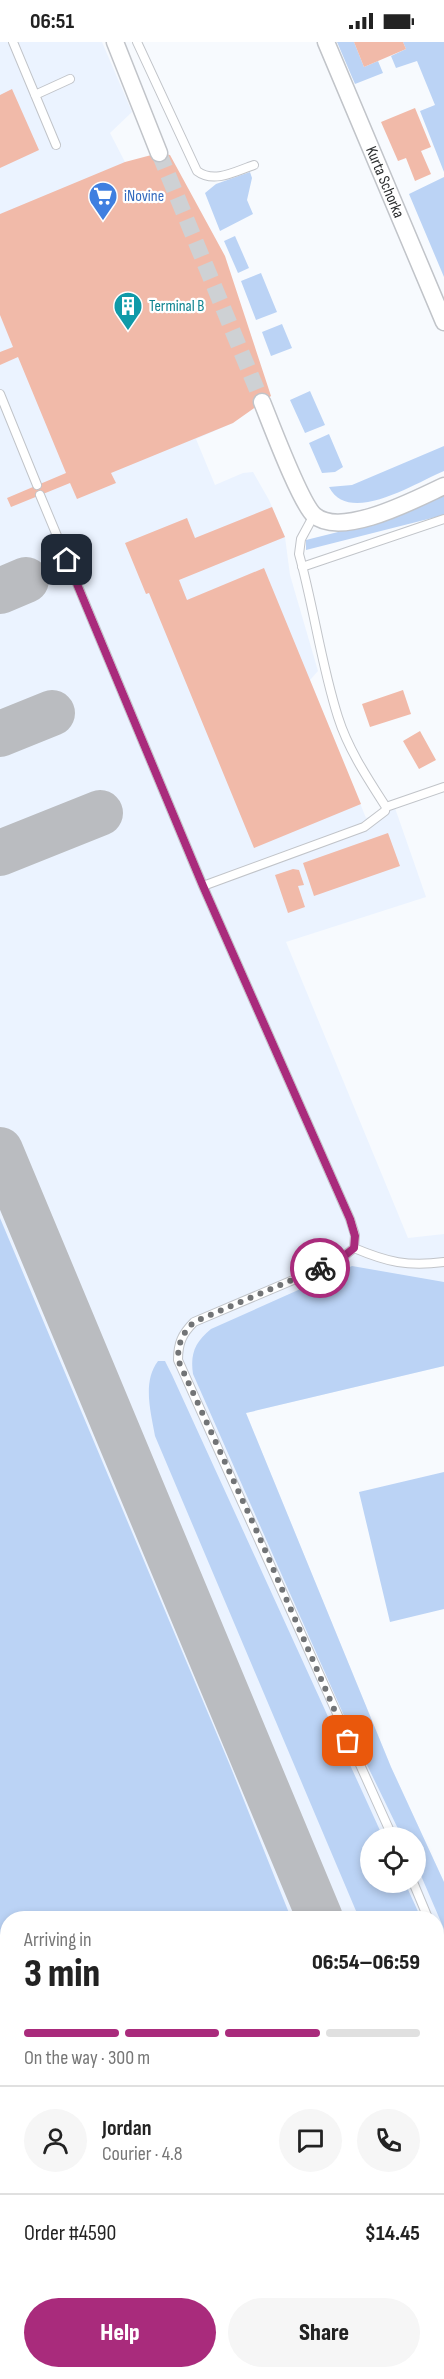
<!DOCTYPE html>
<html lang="en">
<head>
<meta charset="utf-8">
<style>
	:root { --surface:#fff; --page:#f6f6f6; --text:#222; --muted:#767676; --line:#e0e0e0; --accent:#a92b7c }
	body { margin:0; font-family:"Sofia Sans Condensed",sans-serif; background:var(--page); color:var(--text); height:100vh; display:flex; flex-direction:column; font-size:22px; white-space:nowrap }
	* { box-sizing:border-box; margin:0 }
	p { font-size:20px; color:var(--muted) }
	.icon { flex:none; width:33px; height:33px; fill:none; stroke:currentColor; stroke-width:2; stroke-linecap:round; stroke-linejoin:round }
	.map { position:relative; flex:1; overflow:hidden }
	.drawer { position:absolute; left:0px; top:1869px; width:444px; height:468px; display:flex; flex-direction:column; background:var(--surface); border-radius:24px 24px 0 0; box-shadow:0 3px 9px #0003 }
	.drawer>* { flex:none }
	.fabs { position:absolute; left:360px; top:1785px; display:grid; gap:12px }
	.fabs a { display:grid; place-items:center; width:66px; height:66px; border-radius:50%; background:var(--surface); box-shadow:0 3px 9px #0003; font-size:30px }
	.pin { position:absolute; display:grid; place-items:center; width:51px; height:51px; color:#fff; margin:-26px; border-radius:12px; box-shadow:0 3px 9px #0006 }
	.courier { position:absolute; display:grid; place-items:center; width:60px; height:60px; margin:-30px; border:4px solid #a92b7c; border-radius:50%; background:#fff; color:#222; box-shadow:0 2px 8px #0007 }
	.summary em { font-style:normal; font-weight:800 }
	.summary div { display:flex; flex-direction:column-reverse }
	.summary { display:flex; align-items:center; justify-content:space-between; height:102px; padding:0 24px }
	h1 { font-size:39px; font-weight:800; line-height:45px }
	.bar { display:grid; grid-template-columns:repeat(4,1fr); gap:9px 6px; align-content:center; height:72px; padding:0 24px }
	.bar i { height:8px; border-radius:4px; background:var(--line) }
	.bar .active { background:var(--accent) }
	.bar p { grid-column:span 4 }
	.line { display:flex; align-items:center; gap:15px; padding:0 24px; border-top:2px solid var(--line) }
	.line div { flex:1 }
	.round { display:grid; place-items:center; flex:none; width:63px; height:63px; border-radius:32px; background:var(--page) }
	.primary-button { display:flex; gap:12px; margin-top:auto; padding:12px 24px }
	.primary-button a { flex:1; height:69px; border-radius:36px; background:var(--accent); color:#fff; font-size:24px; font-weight:800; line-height:69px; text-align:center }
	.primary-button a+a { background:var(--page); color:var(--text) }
	.status { display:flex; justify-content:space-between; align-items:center; height:42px; padding:0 30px; background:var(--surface); direction:ltr }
	.status svg { height:16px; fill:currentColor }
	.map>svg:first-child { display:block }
	.built { fill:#ebf3ff; fill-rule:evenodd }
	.green { fill:#bbd3f5 }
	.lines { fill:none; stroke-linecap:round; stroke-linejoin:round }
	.taxiway { stroke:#babcc0; stroke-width:46 }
	.runway { stroke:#babcc0; stroke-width:117 }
	.building { fill:#f1baa9 }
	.street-tunnel { stroke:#ced1d4; stroke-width:16; stroke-dasharray:16 8; stroke-linecap:butt }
	.lane-casing { stroke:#c1c4c9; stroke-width:10 }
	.street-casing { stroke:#c1c4c9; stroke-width:19 }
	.lane { stroke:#fff; stroke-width:8 }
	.street { stroke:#fff; stroke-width:16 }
	.done { stroke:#727476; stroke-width:6; stroke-dasharray:0 10.8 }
	.route { stroke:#a92b7c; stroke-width:8 }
	.labels { text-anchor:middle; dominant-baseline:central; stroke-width:4.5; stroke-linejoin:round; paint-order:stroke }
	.street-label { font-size:16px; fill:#2a2c2d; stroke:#fff }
	.shop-label { font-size:16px; fill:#366cbe; stroke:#fff; text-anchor:start }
	.culture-label { font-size:16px; fill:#0d838f; stroke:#fff; text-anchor:start }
</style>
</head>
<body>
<div class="status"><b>06:51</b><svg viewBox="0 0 49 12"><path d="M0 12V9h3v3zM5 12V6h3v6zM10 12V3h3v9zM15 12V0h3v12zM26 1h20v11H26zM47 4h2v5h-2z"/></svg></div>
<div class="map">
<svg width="444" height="2337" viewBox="0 0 444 2337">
	<rect width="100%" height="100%" fill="#f7fafe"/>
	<path class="built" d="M0,0H102L132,70L110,91L125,120L233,381L196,397L215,443L243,431L253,430L269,458L285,495L290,533L318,629L310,638L366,776L395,766L426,855L286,900L408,1196L444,1192V1324L246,1371L391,1725L444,1840V2337H0ZM370,1796H416V1840H370ZM8,1876H436V2330H8Z"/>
	<path class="green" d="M337,0H354L364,25L378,19L383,31L355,42Z
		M403,0H444V130L420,69L435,63L417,19L396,26L391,14L406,7Z
		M250,130L252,136L247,158L253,172L220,189L205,151L216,142Z
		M444,135V235L409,152Z
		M235,194L249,226L238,231L224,199Z
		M261,231L277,270L256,278L241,239Z
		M282,282L292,306L271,314L262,290Z
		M310,349L325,383L305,391L290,358Z
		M329,392L343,425L335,430L322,431L309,401Z
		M444,404V429C415,441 349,484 329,445L352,443Z
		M444,451V473L306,508V498L390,477Z
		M0,1176L229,1721L291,1876H8L7,2157L0,2139Z
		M352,1224L444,1240V1324L246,1371L391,1725L444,1840V1887L416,1822V1796L402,1795L353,1694L193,1332C190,1312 195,1300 211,1287Z
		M158,1319H165L172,1333L383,1795L370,1796V1840L405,1841L421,1876H359L155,1394C151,1371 142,1340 158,1319Z
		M444,1430V1567L390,1580L359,1450Z
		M437,1914L444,1932V2093L436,2074Z
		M437,2234L444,2251V2337H82L79,2330H436Z"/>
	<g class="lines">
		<path class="taxiway" d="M0,549L26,538
			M0,692L52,671
			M0,811L100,771
			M0,1108L320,1876
			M436,2156L444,2174"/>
		<path class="runway" d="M0,2298L8,2317"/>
	</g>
	<path class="building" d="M354,0H403L406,7L364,25Z
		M12,47L39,108L0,126V53Z
		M415,66L431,105L421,109L431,132L415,139L406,116L398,119L381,80Z
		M159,111L170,113L225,214L271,354L233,381L111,431L116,441L77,457L70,441L11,465L7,456L66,431L18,315L0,323V310L13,305L0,273V172L125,120Z
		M272,465L285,495L179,538L187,558L264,526L361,762L254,806L149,551L146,552L125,501L187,476L195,496Z
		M403,648L411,672L370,685L362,662Z
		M420,689L436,718L419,727L403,699Z
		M388,791L400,824L314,854L303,821Z
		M293,827L299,828L304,843L298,844L305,865L288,871L275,833Z"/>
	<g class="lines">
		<path class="street-tunnel" d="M159,111L262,360"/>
		<g class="lane-casing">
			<path id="lane" d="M13,0L56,103
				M137,0L197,129C214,142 236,129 254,123
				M35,53L70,37
				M0,352L37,443
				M40,453L203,844
				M314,473L301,497L299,512C314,566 321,622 338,675C348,707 368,737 386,765L385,769L364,785L203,844L350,1177L355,1193L354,1206C387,1220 408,1225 444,1220
				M302,525L444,477
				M386,765L444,745
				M354,1206L338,1219L194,1280C182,1292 178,1301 178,1318L393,1796
				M413,1840L428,1876
				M436,1896L444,1912"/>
		</g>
		<g class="street-casing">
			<g id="street">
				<path d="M115,0L159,111"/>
				<path id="s1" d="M326,0L444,280"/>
				<path d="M262,360C271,382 300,460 314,473C341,497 416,457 444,444"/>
			</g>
		</g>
		<use href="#lane" class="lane"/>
		<use href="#street" class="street"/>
	</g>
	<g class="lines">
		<path class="done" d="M320,1226L194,1280C182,1292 178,1301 178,1318L258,1492L348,1699"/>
		<path class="route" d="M67,518L203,844L350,1177L355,1194L354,1206L338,1219L320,1226"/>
	</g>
	<defs>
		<g id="supermarket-pin" transform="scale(1.5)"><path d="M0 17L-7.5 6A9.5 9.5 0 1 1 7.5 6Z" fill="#3f7fe0" stroke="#fff"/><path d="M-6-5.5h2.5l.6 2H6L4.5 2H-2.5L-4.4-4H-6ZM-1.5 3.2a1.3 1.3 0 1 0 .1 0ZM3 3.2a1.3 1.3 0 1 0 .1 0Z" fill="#fff"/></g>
		<g id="building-pin" transform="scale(1.5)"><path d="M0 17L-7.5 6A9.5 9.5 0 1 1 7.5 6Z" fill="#0f9aa8" stroke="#fff"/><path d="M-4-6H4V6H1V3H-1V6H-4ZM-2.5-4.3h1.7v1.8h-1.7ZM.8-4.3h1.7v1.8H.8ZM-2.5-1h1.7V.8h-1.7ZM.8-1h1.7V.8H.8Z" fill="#fff"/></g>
	</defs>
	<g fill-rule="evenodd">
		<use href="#supermarket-pin" x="103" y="154"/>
		<use href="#building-pin" x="128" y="264"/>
	</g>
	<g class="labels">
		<g class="street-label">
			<text stroke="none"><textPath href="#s1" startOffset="152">Kurta Schorka</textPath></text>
		</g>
		<g class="shop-label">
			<text x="124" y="154">iNovine</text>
		</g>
		<g class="culture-label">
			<text x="149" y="264">Terminal B</text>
		</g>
	</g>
</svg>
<div class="fabs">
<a><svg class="icon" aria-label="locate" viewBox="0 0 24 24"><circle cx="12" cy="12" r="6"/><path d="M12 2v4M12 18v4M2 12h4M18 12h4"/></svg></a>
</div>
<div class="pin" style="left:348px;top:1699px;background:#ea580c"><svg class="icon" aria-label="bag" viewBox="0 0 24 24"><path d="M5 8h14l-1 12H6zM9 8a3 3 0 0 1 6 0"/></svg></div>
<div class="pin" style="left:67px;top:518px;background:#1f2937"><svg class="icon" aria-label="home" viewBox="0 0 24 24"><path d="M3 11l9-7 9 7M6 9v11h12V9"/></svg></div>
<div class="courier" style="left:320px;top:1226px"><svg class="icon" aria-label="bike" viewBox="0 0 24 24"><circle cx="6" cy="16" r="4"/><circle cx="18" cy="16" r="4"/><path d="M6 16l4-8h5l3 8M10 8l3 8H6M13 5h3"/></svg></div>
<section class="drawer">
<div class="summary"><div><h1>3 min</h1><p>Arriving in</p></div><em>06:54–06:59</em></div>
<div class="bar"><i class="active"></i><i class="active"></i><i class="active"></i><i></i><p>On the way · 300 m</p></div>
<div class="line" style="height:108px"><a class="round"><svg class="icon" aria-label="person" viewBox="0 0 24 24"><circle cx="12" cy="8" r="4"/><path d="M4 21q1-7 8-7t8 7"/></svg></a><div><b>Jordan</b><p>Courier · 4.8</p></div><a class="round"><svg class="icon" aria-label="chat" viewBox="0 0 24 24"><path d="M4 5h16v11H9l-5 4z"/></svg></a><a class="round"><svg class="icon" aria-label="phone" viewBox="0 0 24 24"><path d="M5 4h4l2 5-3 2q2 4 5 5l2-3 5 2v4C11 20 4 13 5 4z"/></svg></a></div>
<div class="line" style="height:78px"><div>Order #4590</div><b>$14.45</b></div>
<div class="primary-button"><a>Help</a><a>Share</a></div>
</section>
</div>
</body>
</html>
